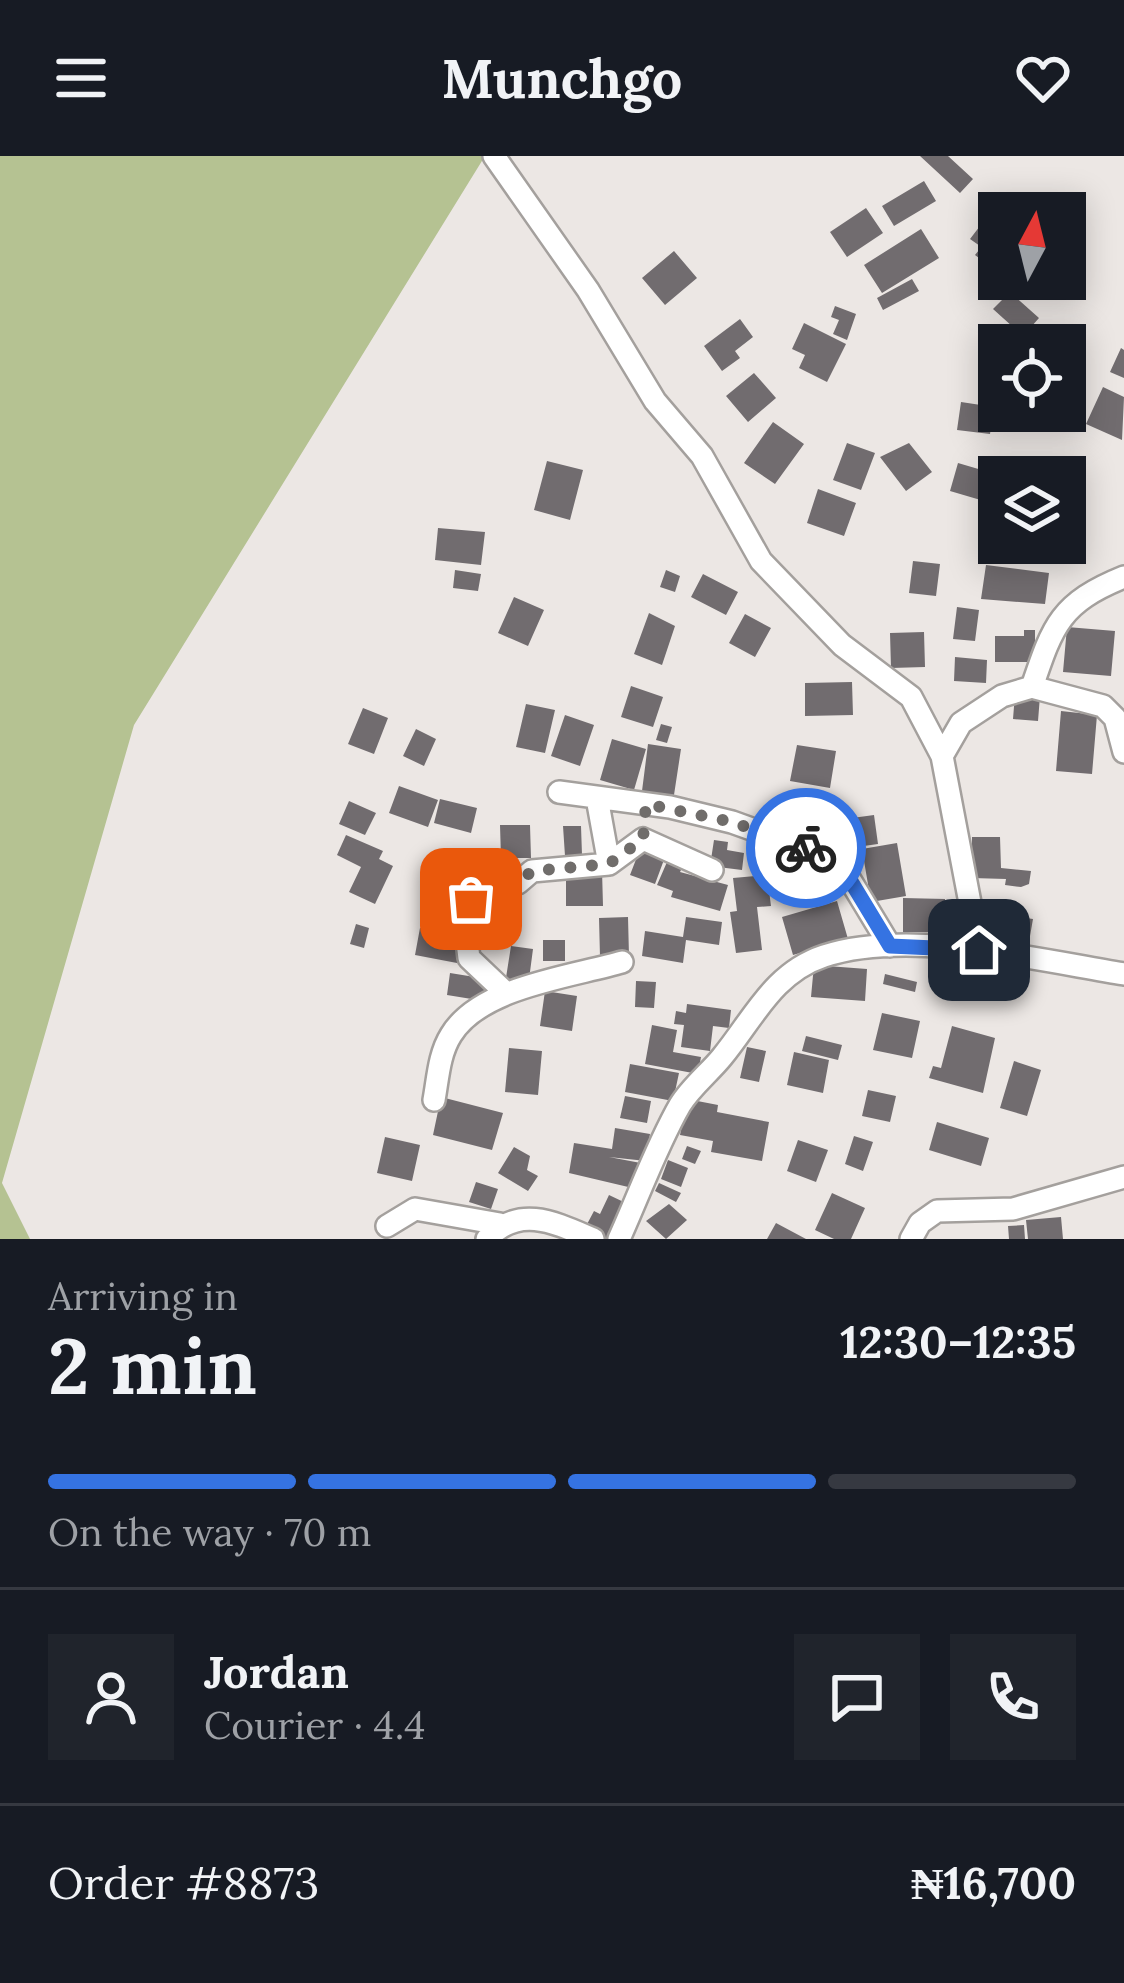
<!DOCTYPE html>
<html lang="en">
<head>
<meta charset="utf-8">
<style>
	:root { --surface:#171b24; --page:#20242c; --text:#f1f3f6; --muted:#9ea1a6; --line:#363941; --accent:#3573e2 }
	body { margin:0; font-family:Lora,serif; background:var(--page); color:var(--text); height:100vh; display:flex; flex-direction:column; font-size:45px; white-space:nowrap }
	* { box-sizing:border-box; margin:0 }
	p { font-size:39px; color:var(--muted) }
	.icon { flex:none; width:66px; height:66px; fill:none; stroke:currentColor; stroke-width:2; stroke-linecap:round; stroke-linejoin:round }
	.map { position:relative; height:1083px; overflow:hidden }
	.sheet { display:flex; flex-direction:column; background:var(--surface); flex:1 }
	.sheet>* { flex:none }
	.needle { width:78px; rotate:7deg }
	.fabs { position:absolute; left:978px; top:36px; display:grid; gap:24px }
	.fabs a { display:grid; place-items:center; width:108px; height:108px; border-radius:0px; background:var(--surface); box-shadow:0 6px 30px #0003; font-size:60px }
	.pin { position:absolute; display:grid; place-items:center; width:102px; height:102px; color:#fff; margin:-51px; border-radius:24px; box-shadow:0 6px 18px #0006 }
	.courier { position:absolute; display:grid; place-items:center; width:120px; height:120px; margin:-60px; border:9px solid #3573e2; border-radius:50%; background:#fff; color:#222; box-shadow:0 3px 15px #0007 }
	.head em { font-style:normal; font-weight:700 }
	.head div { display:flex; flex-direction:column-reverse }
	.head { display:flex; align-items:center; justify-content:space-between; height:204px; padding:0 48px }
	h1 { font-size:78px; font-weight:700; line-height:90px }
	.bar { display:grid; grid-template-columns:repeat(4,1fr); gap:18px 12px; align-content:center; height:144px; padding:0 48px }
	.bar i { height:15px; border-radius:9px; background:var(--line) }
	.bar .current { background:var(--accent) }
	.bar p { grid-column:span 4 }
	.line { display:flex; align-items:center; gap:30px; padding:0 48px; border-top:3px solid var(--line) }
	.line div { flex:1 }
	.round { display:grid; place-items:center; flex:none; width:126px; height:126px; border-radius:0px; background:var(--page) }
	header { display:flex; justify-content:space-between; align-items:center; height:156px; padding:0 48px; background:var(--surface); font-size:54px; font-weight:700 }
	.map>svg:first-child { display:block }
	.green { fill:#b5c292 }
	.building { fill:#716c6f }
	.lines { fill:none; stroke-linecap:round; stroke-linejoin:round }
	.street-casing { stroke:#a4a09d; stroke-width:26 }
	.street { stroke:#fff; stroke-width:21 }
	.done { stroke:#706d6b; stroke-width:12; stroke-dasharray:0 21.6 }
	.route { stroke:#3573e2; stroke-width:15 }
</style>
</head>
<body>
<header><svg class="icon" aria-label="menu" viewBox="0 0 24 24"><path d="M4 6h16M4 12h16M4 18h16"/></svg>Munchgo<svg class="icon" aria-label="heart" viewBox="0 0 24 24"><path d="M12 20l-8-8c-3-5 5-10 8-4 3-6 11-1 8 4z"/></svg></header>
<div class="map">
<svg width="1124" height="1083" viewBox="0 0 1124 1083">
	<rect width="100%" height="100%" fill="#ece7e4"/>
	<path class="green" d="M0,0H485L134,569L2,1027L30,1083H0Z"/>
	<path class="building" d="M920,0H948L973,23L960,37Z
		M924,25L936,45L894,70L882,50Z
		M1003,40L1013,47L1005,57H999V65L980,90L970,83Z
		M1065,43L1080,58L1067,70L1065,57H1050Z
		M866,52L883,77L847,101L830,76Z
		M999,69V92L987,108L975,99Z
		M921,73L939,102L882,137L864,109Z
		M674,95L697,122L665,149L642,122Z
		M912,123L919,135L883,154L877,142Z
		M1010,136L1039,162L1023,180L993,153Z
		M835,150L856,158L847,184L833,178L839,164L831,161Z
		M740,163L753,181L735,195L740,202L722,215L704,190Z
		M804,167L846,188L827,226L799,212L805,199L792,193Z
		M1121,192L1124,194V222L1110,216Z
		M754,217L776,242L748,266L726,240Z
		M1103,231L1124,241L1122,284L1086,268Z
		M961,246L994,251L990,278L957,274Z
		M773,266L804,288L775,328L744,307Z
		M847,287L875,297L861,334L833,324Z
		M909,287L932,316L906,335L880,301Z
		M547,305L583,314L570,364L534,354Z
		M958,307L992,317L984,345L950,335Z
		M1065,330L1080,334L1067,389H1065Z
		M818,333L856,347L844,380L807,367Z
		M438,372L485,376L481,409L435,404Z
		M1013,387H1035L1034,397L1012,393Z
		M913,405L940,408L936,440L909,437Z
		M986,409L1049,417L1045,448L981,443Z
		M455,414L481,418L478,435L453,432Z
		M666,414L680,420L675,436L660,431Z
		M703,418L738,436L726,459L691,441Z
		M514,441L544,454L528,490L498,477Z
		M957,451L979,454L975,485L953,483Z
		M649,457L675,470L662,509L634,498Z
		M745,458L771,472L755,501L729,487Z
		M1067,471L1115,475L1111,520L1063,516Z
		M1024,474H1035V506H995V480H1024Z
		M924,476L925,511L891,512L890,477Z
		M955,501L987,504L986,527L954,525Z
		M852,526L853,559L805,560V527Z
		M631,530L663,541L653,571L621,561Z
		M1015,538L1040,540L1038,565L1013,563Z
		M526,548L555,554L545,597L516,591Z
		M363,552L388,562L374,598L348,588Z
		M1061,555L1097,559L1092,618L1056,615Z
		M565,559L594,569L580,610L551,600Z
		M661,568L672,571L667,587L656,584Z
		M416,573L436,583L424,610L403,600Z
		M612,583L646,593L634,634L600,624Z
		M648,588L681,593L674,639L642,635Z
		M797,589L836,595L830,632L790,625Z
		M399,630L438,644L428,671L389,657Z
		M440,643L477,652L471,677L434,667Z
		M349,645L376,657L365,679L339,668Z
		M773,649L813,654L810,682L770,678Z
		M874,659L878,688L849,692L845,663Z
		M500,669H530L531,702H501Z
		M563,670H581L582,699L565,700Z
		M346,679L383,695L379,703L393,710L375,748L349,736L361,711L337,699Z
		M972,681H1000L1001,712L1031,715L1029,728L1021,731L1005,729L1006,723L972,722Z
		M714,684L728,686L727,694L744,697L742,714L710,710Z
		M897,687L906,740L871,746L862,693Z
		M640,693L665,701L655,728L630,719Z
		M667,706L682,712L680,716L728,729L720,755L671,741L673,735L657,729Z
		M566,714H602L603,750H566Z
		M767,719L771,750L757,751L762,794L736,797L730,756L737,755L733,722Z
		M438,726L463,731L454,778L462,780L457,807L415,799L420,772L430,773Z
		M903,742L945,743V776H903Z
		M837,745L848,783L793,799L782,761Z
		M988,750H999V772H988Z
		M493,756L511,758L508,780L490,778Z
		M628,761L629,800L600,801L599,762Z
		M686,761L722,766L719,789L686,784L683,807L642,800L645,775L683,781Z
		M1019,761L1033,763L1030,780L1016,778Z
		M356,768L369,772L364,792L350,788Z
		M543,784H565V805H543Z
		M511,790L533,793L528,831L505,828Z
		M814,809L867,813L865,845L811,841Z
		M450,817L487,823L484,845L447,839Z
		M885,818L917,826L915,836L883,828Z
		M636,825L656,826L654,852L635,851Z
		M545,835L577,840L572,875L540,870Z
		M687,848L731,854L729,872L713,870L710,895L681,891L684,869L674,868L676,855L686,857Z
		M882,857L920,865L912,902L873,894Z
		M652,869L677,874L673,896L701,901L698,918L645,908Z
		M952,870L995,882L983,937L929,922L933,910L941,912Z
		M806,880L842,889L838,904L802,895Z
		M747,891L766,895L759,926L740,922Z
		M509,892L542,895L538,939L505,936Z
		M794,896L829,904L823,937L787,929Z
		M1014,905L1041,914L1027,960L1000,952Z
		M630,908L679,917L673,945L625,936Z
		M868,934L896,940L890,966L862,960Z
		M625,940L651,945L647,967L620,962Z
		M441,941L503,957L492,994L433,979Z
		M687,943L718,949L717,956L769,966L762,1005L711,996L713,985L680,979Z
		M937,966L989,982L981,1010L929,994Z
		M615,972L650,978L646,1005L609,1001L646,1008L641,1034L569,1017L574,987L612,993Z
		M854,980L873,986L863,1015L845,1008Z
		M385,981L420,989L412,1025L377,1017Z
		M798,984L828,994L816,1026L787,1015Z
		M687,990L701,995L695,1008L682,1003Z
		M514,991L530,1000L527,1014L538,1020L528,1035L498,1017Z
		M668,1004L688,1012L681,1031L661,1023Z
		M476,1026L498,1033L491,1053L469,1046Z
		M659,1027L681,1037L676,1046L655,1035Z
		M832,1037L865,1052L851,1083H834L815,1074Z
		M609,1039L630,1049L609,1083L585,1072L594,1055L600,1058Z
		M669,1048L687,1064L666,1083L646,1065Z
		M1061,1061L1063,1083H1028L1026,1064Z
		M776,1067L806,1083H767Z
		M1024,1069L1025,1083H1009L1008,1070Z"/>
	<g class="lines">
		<g class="street-casing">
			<path id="street" d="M494,0L588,134L655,245L702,300L761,405L842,489L911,541L942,600L979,794
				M1032,531C1053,469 1060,447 1124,421
				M942,600L961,567L1002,540L1032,531L1103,550L1115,562L1124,596
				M559,636L670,651L732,666L838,704L890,790
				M609,708L643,683L712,714
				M506,837L469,802L466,778L471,743L486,732L518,727L532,715L609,708L597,642
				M434,944C438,922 439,898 451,879C480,831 570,821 622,806
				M387,1070L415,1053L500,1068
				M487,1083C519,1048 556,1067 593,1083
				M619,1083C639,1039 656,991 680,949C691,931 709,917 722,901C754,862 773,817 824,800C908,772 1038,804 1124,818
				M911,1083L920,1067L937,1055L1013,1053L1124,1021"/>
		</g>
		<use href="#street" class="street"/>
	</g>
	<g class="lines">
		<path class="done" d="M471,743L486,732L518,727L532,715L609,708L643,683L646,648L732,666L806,692"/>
		<path class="route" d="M806,692L838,704L890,790L979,794"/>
	</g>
</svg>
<div class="fabs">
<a><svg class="needle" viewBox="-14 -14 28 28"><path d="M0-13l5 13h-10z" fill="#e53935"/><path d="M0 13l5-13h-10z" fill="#9ea1a6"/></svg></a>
<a><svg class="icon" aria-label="locate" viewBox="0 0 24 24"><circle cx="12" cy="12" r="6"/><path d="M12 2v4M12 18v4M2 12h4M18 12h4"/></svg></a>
<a><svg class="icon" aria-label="layers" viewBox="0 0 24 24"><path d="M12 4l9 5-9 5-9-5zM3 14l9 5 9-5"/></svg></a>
</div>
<div class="pin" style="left:471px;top:743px;background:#ea580c"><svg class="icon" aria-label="bag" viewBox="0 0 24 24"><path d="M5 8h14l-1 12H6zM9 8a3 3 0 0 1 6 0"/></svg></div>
<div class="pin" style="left:979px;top:794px;background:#1f2937"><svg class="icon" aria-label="home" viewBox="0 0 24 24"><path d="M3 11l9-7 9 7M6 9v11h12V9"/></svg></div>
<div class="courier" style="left:806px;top:692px"><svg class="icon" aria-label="bike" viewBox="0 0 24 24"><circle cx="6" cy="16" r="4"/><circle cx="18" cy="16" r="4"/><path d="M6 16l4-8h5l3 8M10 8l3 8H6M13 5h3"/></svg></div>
</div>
<section class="sheet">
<div class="head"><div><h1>2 min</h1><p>Arriving in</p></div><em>12:30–12:35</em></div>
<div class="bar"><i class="current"></i><i class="current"></i><i class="current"></i><i></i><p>On the way · 70 m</p></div>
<div class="line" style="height:216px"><a class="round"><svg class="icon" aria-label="person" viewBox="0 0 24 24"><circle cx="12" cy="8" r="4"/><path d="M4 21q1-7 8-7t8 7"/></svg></a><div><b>Jordan</b><p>Courier · 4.4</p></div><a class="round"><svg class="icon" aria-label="chat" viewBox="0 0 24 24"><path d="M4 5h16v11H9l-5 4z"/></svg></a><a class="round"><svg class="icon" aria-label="phone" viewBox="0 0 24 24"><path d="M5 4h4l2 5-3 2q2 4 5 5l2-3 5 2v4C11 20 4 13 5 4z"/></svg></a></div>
<div class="line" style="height:156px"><div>Order #8873</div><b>₦16,700</b></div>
</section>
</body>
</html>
